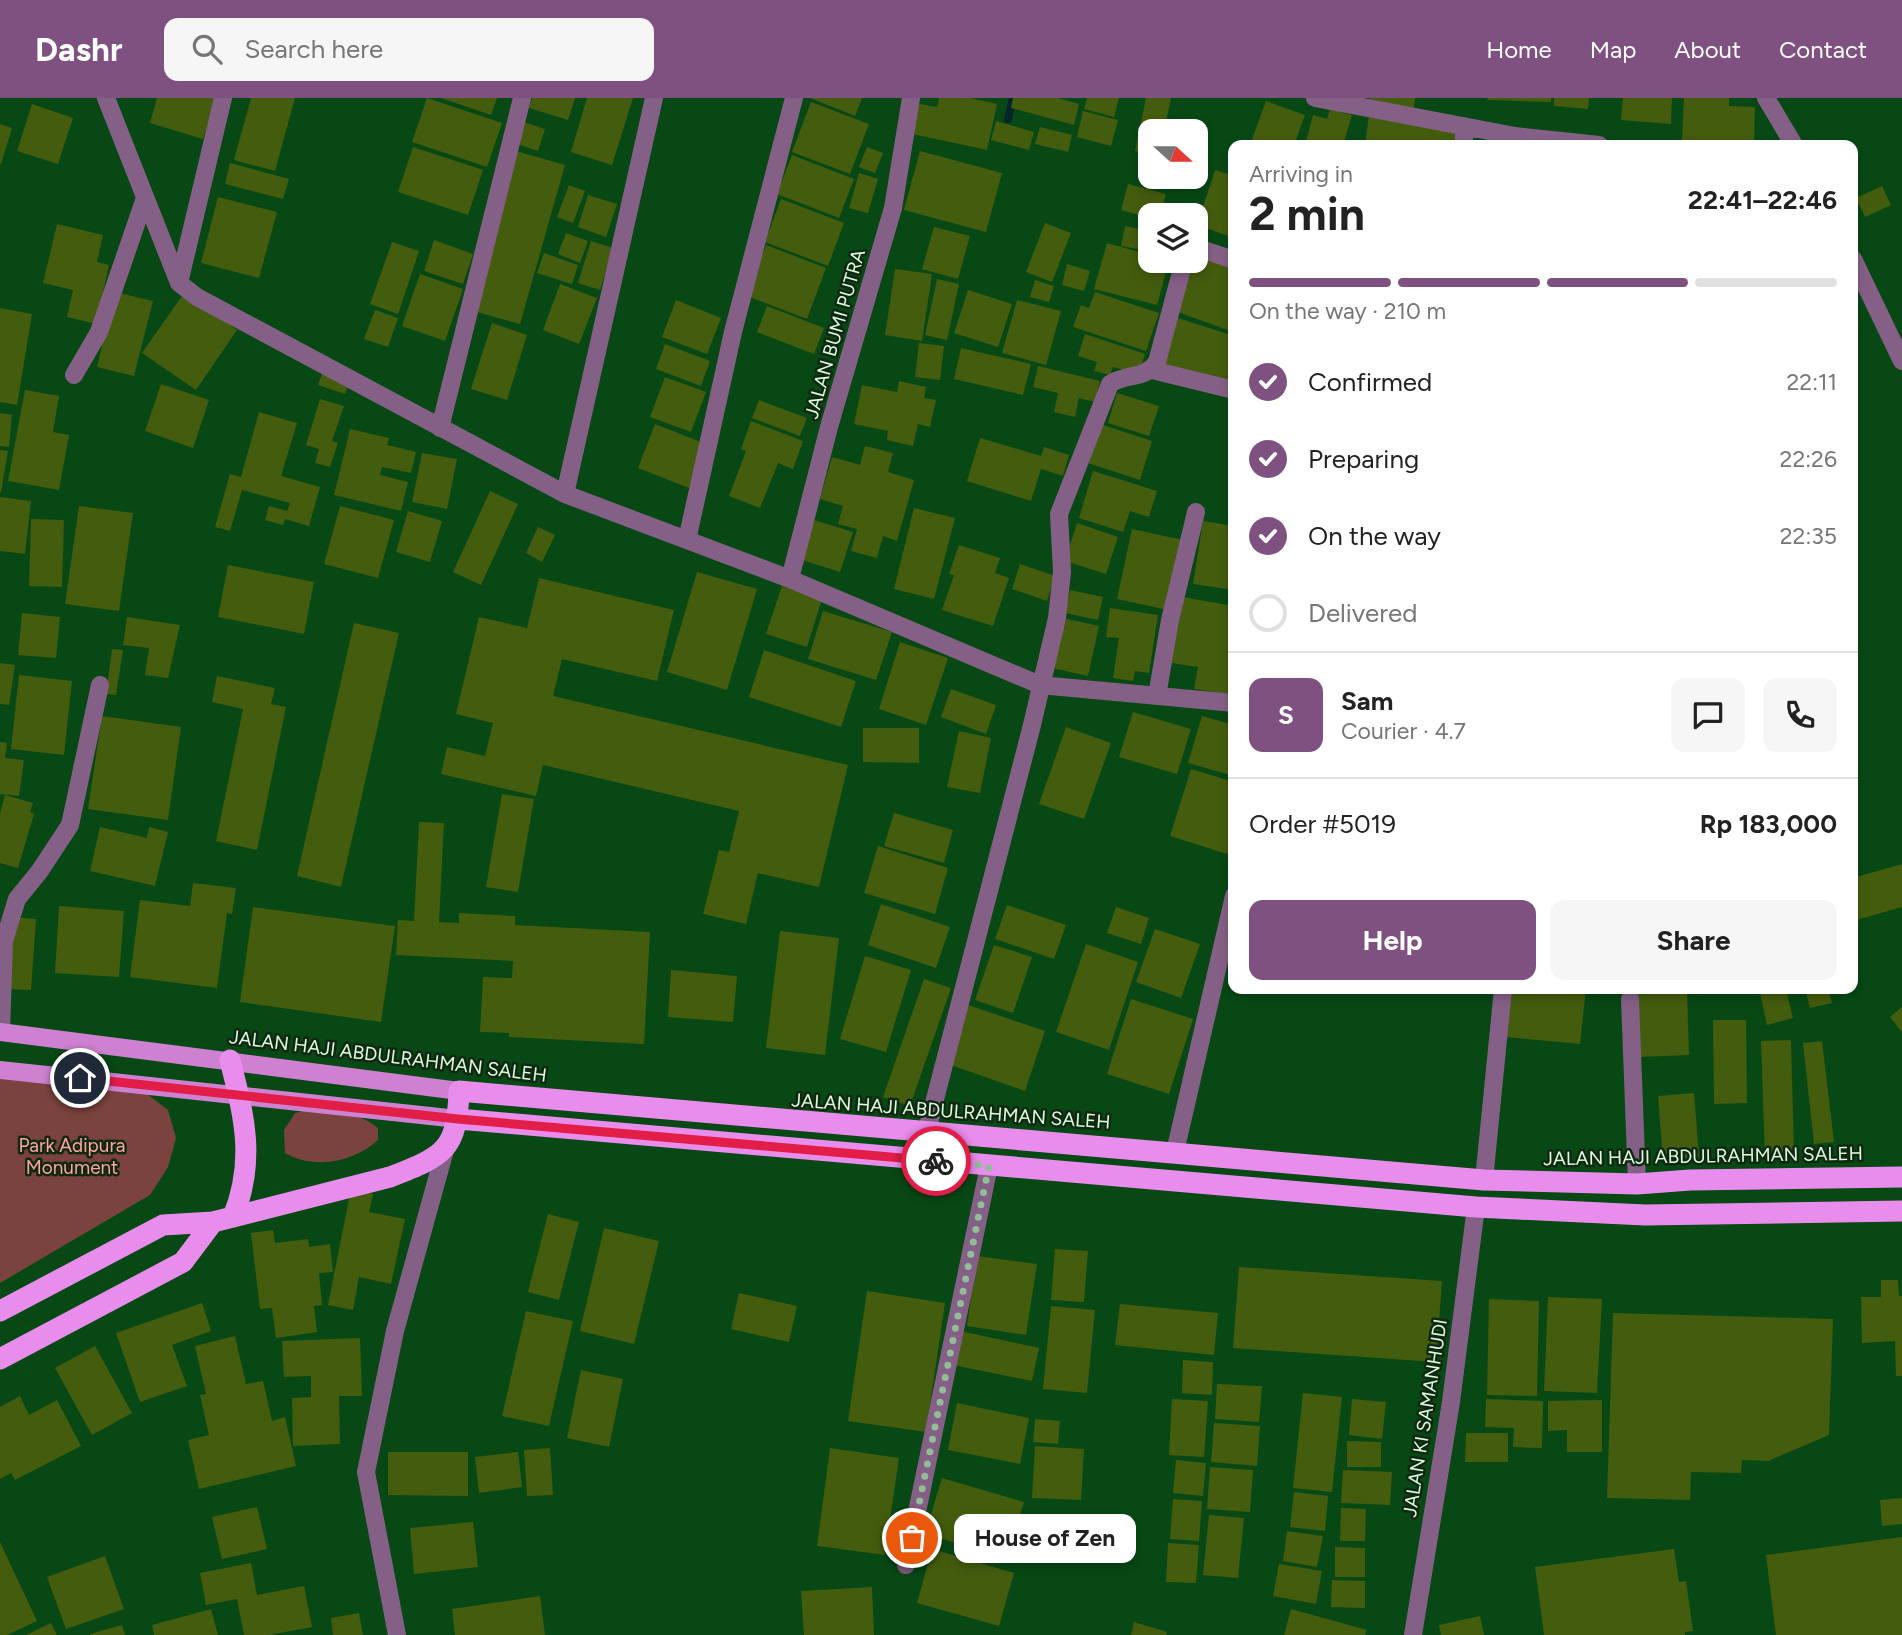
<!DOCTYPE html>
<html lang="en">
<head>
<meta charset="utf-8">
<style>
	:root { --surface:#fff; --page:#f6f6f6; --text:#222; --muted:#767676; --line:#e0e0e0; --accent:#7f5181 }
	body { margin:0; font-family:Figtree,sans-serif; background:var(--page); color:var(--text); height:100vh; display:flex; flex-direction:column; font-size:26px; white-space:nowrap }
	* { box-sizing:border-box; margin:0 }
	p { font-size:23px; color:var(--muted) }
	.icon { flex:none; width:38px; height:38px; fill:none; stroke:currentColor; stroke-width:2; stroke-linecap:round; stroke-linejoin:round }
	.map { position:relative; flex:1; overflow:hidden }
	.details { position:absolute; left:1228px; top:42px; width:630px; height:854px; display:flex; flex-direction:column; background:var(--surface); border-radius:14px; box-shadow:0 4px 10px #0003 }
	.details>* { flex:none }
	.needle { width:46px; rotate:111deg }
	.fabs { position:absolute; left:1138px; top:21px; display:grid; gap:14px }
	.fabs a { display:grid; place-items:center; width:70px; height:70px; border-radius:14px; background:var(--surface); box-shadow:0 4px 10px #0003; font-size:35px }
	.pin { position:absolute; display:grid; place-items:center; width:60px; height:60px; color:#fff; margin:-30px; border:4px solid #fff; border-radius:50%; box-shadow:0 2px 7px #0007 }
	.courier { position:absolute; display:grid; place-items:center; width:70px; height:70px; margin:-35px; border:5px solid #e11d48; border-radius:50%; background:#fff; color:#222; box-shadow:0 2px 9px #0007 }
	.bubble { position:absolute; height:49px; border-radius:14px; background:var(--surface); box-shadow:0 4px 10px #0003; font-size:23px; font-weight:700; line-height:49px; text-align:center }
	.head em { font-style:normal; font-weight:700 }
	.head div { display:flex; flex-direction:column-reverse }
	.head { display:flex; align-items:center; justify-content:space-between; height:119px; padding:0 21px }
	h1 { font-size:46px; font-weight:700; line-height:52px }
	.bar { display:grid; grid-template-columns:repeat(4,1fr); gap:10px 7px; align-content:center; height:84px; padding:0 21px }
	.bar i { height:9px; border-radius:5px; background:var(--line) }
	.bar .current { background:var(--accent) }
	.bar p { grid-column:span 4 }
	.line { display:flex; align-items:center; gap:18px; padding:0 21px; border-top:2px solid var(--line) }
	.line div { flex:1 }
	.round { display:grid; place-items:center; flex:none; width:74px; height:74px; border-radius:14px; background:var(--page) }
	ol { padding:0 21px; list-style:none }
	li { display:flex; align-items:center; gap:21px; height:77px }
	li p { margin-inline-start:auto }
	li .icon { padding:7px; border-radius:50%; background:var(--accent); color:#fff; stroke-width:4 }
	li:last-child { color:var(--muted) }
	li i { width:38px; height:38px; border:4px solid var(--line); border-radius:50% }
	.cta { display:flex; gap:14px; margin-top:auto; padding:14px 21px }
	.cta a { flex:1; height:80px; border-radius:14px; background:var(--accent); color:#fff; font-size:28px; font-weight:700; line-height:80px; text-align:center }
	.cta a+a { background:var(--page); color:var(--text) }
	header { display:flex; align-items:center; gap:42px; box-sizing:border-box; height:98px; padding:0 35px; background:var(--accent); color:#fff }
	header strong { font-size:33px }
	nav { display:flex; gap:38px; margin-inline-start:auto; font-size:24px }
	.search { width:490px; height:63px; background:var(--page); display:flex; align-items:center; gap:18px; box-sizing:border-box; padding:0 24px; border-radius:14px; color:var(--muted); font-size:26px }
	.map>svg:first-child { display:block }
	.green { fill:#7b433f }
	.lines { fill:none; stroke-linecap:round; stroke-linejoin:round }
	.stream { stroke:#01262a; stroke-width:8 }
	.building { fill:#445c0e }
	.street { stroke:#856086; stroke-width:18 }
	.primary { stroke:#cd81d0; stroke-width:18 }
	.highway { stroke:#e98ded; stroke-width:21 }
	.done { stroke:#92bd98; stroke-width:7; stroke-dasharray:0 12.6 }
	.route { stroke:#e11d48; stroke-width:9 }
	.labels { text-anchor:middle; dominant-baseline:central; stroke-width:5; stroke-linejoin:round; paint-order:stroke }
	.street-label { font-size:19px; fill:#ddfcde; stroke:#102812 }
	.park-label { font-size:19px; fill:#fea59d; stroke:#102812 }
</style>
</head>
<body>
<header>
<strong>Dashr</strong>
<div class="search"><svg class="icon" aria-label="search" viewBox="0 0 24 24"><circle cx="10" cy="10" r="6"/><path d="M15 15l6 6"/></svg>Search here</div>
<nav><a>Home</a><a>Map</a><a>About</a><a>Contact</a></nav>
</header>
<div class="map">
<svg width="1902" height="1537" viewBox="0 0 1902 1537">
	<rect width="100%" height="100%" fill="#084815"/>
	<path class="green" d="M0,973L147,996L168,1012L176,1040L168,1069L150,1097L0,1185Z
		M312,1011C336,1014 359,1014 378,1030V1042C355,1064 314,1072 285,1055L284,1032L295,1015Z"/>
	<g class="lines">
		<path class="stream" d="M1008,21L1013,0"/>
	</g>
	<path class="building" d="M157,0H216L203,41L150,25Z
		M251,0H295L275,73L234,62Z
		M427,0L502,25L487,69L412,44Z
		M441,0H497L491,17Z
		M532,0H575L568,22L529,10Z
		M587,0H633L612,67L571,54Z
		M810,0H862L855,18Z
		M939,0H970L997,6L987,52L908,35L915,5L937,9Z
		M1013,0H1058L1079,6L1074,27L1011,10Z
		M1087,0H1119L1114,19L1084,11Z
		M1146,0H1171L1164,33H1150V56L1135,53Z
		M1370,0H1415L1414,12L1369,7Z
		M1488,0H1551V4L1487,2Z
		M1554,0H1589L1588,11L1554,8Z
		M1623,0H1672L1671,26L1621,22Z
		M1684,0H1729V8L1755,9L1754,45L1682,42Z
		M1266,3L1305,17L1294,47H1250Z
		M811,4L869,26L850,76L792,54Z
		M32,6L73,20L58,66L17,53Z
		M1330,11L1352,17L1343,47H1305L1313,17L1327,21Z
		M1083,13L1118,22L1111,48L1077,39Z
		M1369,17L1461,30L1458,47H1365Z
		M996,23L1034,34L1029,52L991,42Z
		M524,24L545,31L538,53L517,46Z
		M0,26L12,30L1,66H0Z
		M1040,29L1072,37L1068,54L1035,46Z
		M413,49L483,72L468,117L398,94Z
		M867,49L883,55L875,75L859,69Z
		M516,53L565,67L520,226L470,212Z
		M920,53L1002,75L986,134L904,112Z
		M792,57L854,81L839,120L777,96Z
		M230,65L289,81L283,101L225,86Z
		M1215,72L1234,78V140L1197,127Z
		M859,75L878,81L868,115L849,110Z
		M1128,86L1166,96L1160,117H1150V120L1121,112Z
		M569,87L585,93L573,125L557,119Z
		M1882,88L1891,107L1865,119L1856,100Z
		M588,97L617,106L606,139L578,129Z
		M218,99L277,114L259,180L201,165Z
		M781,101L844,125L828,168L765,144Z
		M1045,125L1071,135L1052,184L1026,174Z
		M57,126L103,137L97,164L109,167L96,226L67,219L73,192L43,185Z
		M1125,128L1150,133L1149,153L1121,148Z
		M934,129L970,138L958,181L922,171Z
		M566,135L588,143L580,165L558,156Z
		M434,142L473,156L463,186L424,173Z
		M591,143L613,150L600,192L578,185Z
		M392,144L419,153L398,216L370,206Z
		M1107,145L1150,157V163H1169L1157,207L1094,191Z
		M766,147L826,170L807,221L747,198Z
		M544,155L578,167L572,186L537,175Z
		M1195,156L1234,170L1233,234L1175,213Z
		M1067,166L1090,173L1084,193L1062,187Z
		M895,171L932,176L922,243L885,237Z
		M420,176L463,191L445,243L402,228Z
		M937,181L959,186L947,242L925,237Z
		M1035,182L1054,188L1049,204L1030,199Z
		M560,186L597,200L579,246L543,232Z
		M968,192L1012,206L998,249L954,235Z
		M115,194L153,203L134,278L97,269Z
		M1095,194L1159,215L1146,253L1073,229L1081,207L1089,210Z
		M184,195L237,232L196,292L142,255Z
		M676,202L721,220L707,256L662,239Z
		M1017,202L1061,213L1046,267L1002,255Z
		M767,208L824,230L814,256L757,234Z
		M0,210L32,216L17,307L0,304Z
		M375,212L398,220L388,249L364,241Z
		M1178,220L1234,238V272L1228,288L1162,266Z
		M492,225L527,237L507,302L471,291Z
		M1085,236L1145,256L1139,276L1113,269L1110,277L1094,273L1097,264L1078,258Z
		M919,245L944,248L940,282L915,279Z
		M665,246L710,263L701,288L656,271Z
		M961,250L1031,266L1023,297L954,281Z
		M1038,268L1100,283L1095,304L1079,300L1075,319L1054,314L1058,295L1033,289Z
		M323,273L350,282L345,296L318,287Z
		M665,279L706,294L691,334L650,319Z
		M899,283L926,289L924,300L936,302L930,329L918,326L913,348L887,342L888,333L854,326L862,287L897,294Z
		M161,286L209,302L193,350L145,333Z
		M25,292L59,298L53,334L69,337L59,392L8,383Z
		M1117,295L1159,308L1149,338L1108,325Z
		M320,301L344,308L332,343L338,345L330,369L315,365L319,351L306,347Z
		M759,302L807,320L800,338L752,320Z
		M259,314L297,325L281,378L320,389L309,428L285,421L283,427L265,422L269,408L287,413L290,405L242,392L230,433L215,429L230,376L241,379Z
		M0,315L12,317L9,349L0,348Z
		M751,323L803,343L793,371L778,365L760,410L729,398L746,353L741,351Z
		M655,326L706,346L689,390L638,370Z
		M1100,326L1152,343L1140,382L1088,365Z
		M350,331L389,340L387,347L416,354L411,375L382,369L380,377L408,384L401,413L334,397Z
		M980,340L1041,358L1044,349L1069,357L1063,378L1041,371L1031,403L967,383Z
		M865,348L893,355L888,374L914,382L897,443L883,438L877,460L851,453L857,431L838,426L843,408L820,401L832,359L860,367Z
		M0,352L8,353L1,394H0Z
		M422,355L457,361L447,411L412,404Z
		M1093,373L1157,393L1149,419L1130,413L1123,434L1079,420Z
		M490,393L518,406L481,487L453,474Z
		M0,399L31,403L25,456L0,453Z
		M79,408L133,415L119,513L65,506Z
		M340,408L394,422L378,480L324,466Z
		M914,410L955,420L934,501L894,491Z
		M408,413L442,423L430,464L396,454Z
		M31,421L64,422L62,489L29,488Z
		M814,422L853,434L840,474L802,462Z
		M1203,423L1234,428V492L1193,486Z
		M1077,425L1118,439L1106,476L1065,463Z
		M538,429L555,437L542,464L526,455Z
		M1132,431L1183,442L1168,512L1117,501Z
		M959,447L1000,460L995,475L1009,480L993,528L942,512L954,477L949,476Z
		M1020,466L1055,478L1047,503L1012,491Z
		M228,467L314,484L304,536L218,519Z
		M697,474L757,491L727,592L667,574Z
		M539,480L674,512L657,583L562,561L553,598L848,667L819,789L758,775L746,826L703,816L719,752L729,754L739,713L543,667L536,698L441,676L447,649L485,658L493,625L456,616L479,519L527,530Z
		M782,488L822,501L807,549L766,536Z
		M1070,492L1103,499L1098,522L1065,515Z
		M1182,499L1234,508L1233,597L1194,591L1198,569L1171,565Z
		M1110,510L1158,517L1149,575L1135,573L1133,583L1113,580L1119,540L1106,539Z
		M823,513L892,534L876,582L808,561Z
		M22,515L60,519L56,560L18,557Z
		M127,519L180,527L168,580L145,577L149,550L123,547Z
		M1063,520L1099,528L1088,578L1052,570Z
		M354,525L399,535L341,789L297,778Z
		M900,544L948,560L926,627L879,611Z
		M112,551L123,552L116,597L106,596Z
		M764,552L856,583L841,629L749,599Z
		M0,565L15,567L9,607L0,606Z
		M19,577L72,583L64,657L11,651Z
		M217,578L275,590L271,606L286,609L257,752L216,743L243,611L212,604Z
		M951,591L996,607L986,636L941,619Z
		M1133,614L1191,631L1177,676L1119,659Z
		M102,618L181,629L168,722L88,711Z
		M1202,618L1234,627V678L1188,665Z
		M1066,629L1111,645L1084,721L1039,706Z
		M863,630H919V665L863,664Z
		M959,633L991,640L980,695L947,689Z
		M0,644L7,645L5,660L24,662L19,698L0,696Z
		M1191,671L1234,684V736L1227,756L1170,738Z
		M502,696L534,701L518,794L486,789Z
		M5,697L33,705L30,714L34,716L18,770L0,765V715Z
		M894,715L953,732L944,765L884,748Z
		M419,724L444,725L439,824L459,825V815L515,818V827L650,834L644,946L509,939V935L480,934L483,879L512,880L513,863L396,857L398,822L414,823Z
		M100,729L147,740L149,729L168,734L155,788L90,773Z
		M878,748L948,770L935,816L864,795Z
		M1902,766V809L1853,823V780Z
		M193,785L236,790L232,816L227,815L217,890L130,879L140,802L190,808Z
		M881,806L950,829L936,870L868,847Z
		M1007,807L1066,827L1054,861L995,841Z
		M59,808L124,813L119,879L55,875Z
		M253,809L395,828L381,924L240,904Z
		M1116,809L1149,820L1141,846L1107,835Z
		M14,819L36,821L31,892L9,891Z
		M1155,831L1200,846L1181,900L1136,884Z
		M780,833L839,840L825,957L766,950Z
		M1086,846L1138,864L1109,952L1056,934Z
		M994,847L1032,859L1013,915L975,902Z
		M865,858L911,872L886,954L840,941Z
		M671,872L737,878L733,924L668,919Z
		M924,881L951,890L910,1008L883,999Z
		M1511,891H1586L1580,946L1506,939Z
		M1637,891H1687L1689,957L1639,959Z
		M1759,891H1786L1793,920L1767,927Z
		M1805,891H1828L1832,905L1810,910Z
		M1131,901L1193,921L1169,996L1107,976Z
		M968,907L1045,933L1025,993L948,966Z
		M1902,909V934L1890,919Z
		M1713,922H1746L1747,1005L1714,1006Z
		M1791,942L1794,1058L1765,1059L1761,943Z
		M1822,943L1834,1044L1814,1046L1803,945Z
		M1694,995L1699,1059L1663,1062L1658,998Z
		M351,1091L373,1096L369,1114L405,1121L391,1186L359,1179L353,1212L328,1207Z
		M548,1116L579,1124L559,1202L528,1194Z
		M604,1130L659,1143L634,1246L580,1233Z
		M273,1132L275,1145L308,1141L309,1149L330,1146L333,1174L319,1175L322,1207L314,1208L317,1234L276,1240L272,1210L260,1211L251,1135Z
		M1055,1151L1088,1153L1084,1204L1051,1202Z
		M977,1158L1037,1166L1026,1237L967,1228Z
		M1239,1169L1442,1183L1436,1264L1233,1250Z
		M1881,1182H1898L1899,1198H1902V1278H1896L1895,1243L1862,1245L1861,1199H1881Z
		M867,1193L945,1205L926,1334L848,1323Z
		M739,1195L797,1208L789,1244L731,1231Z
		M1548,1199L1602,1201L1597,1295L1544,1293Z
		M1489,1201L1539,1203L1537,1298L1487,1297Z
		M202,1205L211,1233L172,1247L187,1288L140,1304L116,1235Z
		M1120,1206L1218,1215L1214,1257L1115,1247Z
		M1051,1208L1095,1212L1087,1295L1043,1291Z
		M526,1213L573,1223L549,1328L502,1318Z
		M1613,1215L1833,1221L1829,1337L1768,1363L1742,1362L1741,1375L1691,1374L1690,1402L1607,1400Z
		M960,1233L1039,1250L1032,1283L953,1267Z
		M235,1238L246,1286L263,1283L272,1323L285,1319L296,1368L199,1391L188,1342L209,1337L200,1297L206,1296L195,1248Z
		M360,1240L362,1298H339L340,1346L293,1348L292,1300L311,1299V1278L284,1279L282,1243Z
		M95,1248L132,1315L92,1337L55,1270Z
		M1183,1262L1213,1264L1212,1297L1182,1295Z
		M581,1272L623,1281L609,1349L567,1340Z
		M1217,1286L1262,1288L1259,1324L1215,1321Z
		M1303,1295L1342,1299L1332,1394L1293,1390Z
		M20,1298L29,1317L57,1302L81,1348L15,1382L11,1375L0,1381V1309Z
		M1172,1301L1208,1303L1204,1359L1169,1357Z
		M1352,1301L1386,1304L1382,1341L1349,1337Z
		M1486,1301L1543,1303L1542,1350L1513,1349L1514,1330L1485,1329Z
		M1602,1302V1354H1567V1332L1548,1333V1303Z
		M957,1305L1029,1320L1020,1366L948,1352Z
		M1035,1321L1060,1323L1058,1346L1033,1344Z
		M1214,1325L1260,1328L1257,1368L1211,1364Z
		M1466,1335H1508V1364H1465Z
		M1347,1343L1381,1344V1369H1347Z
		M1035,1348L1084,1351L1081,1402L1032,1400Z
		M550,1350L553,1397L527,1398L524,1352Z
		M830,1350L899,1360L885,1457L817,1448Z
		M388,1354H468V1398L388,1397Z
		M518,1354L522,1389L479,1395L475,1359Z
		M1176,1362L1206,1365L1203,1398L1173,1395Z
		M1210,1369L1253,1372L1250,1414L1207,1411Z
		M1343,1372L1392,1374L1390,1407L1341,1405Z
		M942,1380L1024,1404L1007,1460L925,1436Z
		M1294,1394L1328,1398L1325,1433L1290,1429Z
		M1902,1400V1426L1882,1428L1880,1402Z
		M1173,1401L1202,1403L1199,1443L1170,1441Z
		M257,1409L267,1451L222,1461L212,1419Z
		M1341,1410L1366,1411L1365,1443H1340Z
		M1209,1417L1244,1420L1238,1480L1203,1477Z
		M473,1424L478,1469L414,1476L410,1430Z
		M1287,1433L1323,1438L1317,1469L1283,1463Z
		M1902,1439V1537H1776L1766,1457Z
		M0,1444L37,1523L7,1537H0Z
		M1168,1445L1199,1447L1196,1485L1166,1484Z
		M1335,1449L1365,1450V1479H1335Z
		M932,1451L1014,1475L999,1528L917,1505Z
		M1674,1451L1679,1484L1686,1483L1693,1533L1685,1534V1537H1544L1535,1469Z
		M105,1458L124,1511L66,1531L47,1479Z
		M251,1465L257,1497L304,1488L312,1529L269,1537H244L237,1501L206,1507L200,1475Z
		M1279,1466L1322,1473L1316,1506L1273,1498Z
		M1332,1482L1365,1483V1510L1331,1509Z
		M872,1489L874,1537H804L801,1493Z
		M540,1498L545,1537H455L452,1511Z
		M211,1511L218,1537H154L152,1527Z
		M1291,1511L1367,1532L1365,1537H1284Z
		M359,1515L363,1537H333L331,1520Z
		M1480,1518L1484,1537H1441L1439,1527Z
		M1134,1524L1167,1534L1166,1537H1131Z
		M51,1525L57,1537H26Z
		M122,1527L125,1537H90V1536Z"/>
	<g class="lines">
		<path class="street" d="M106,0L179,185L197,199L565,396L790,481L1040,587L1234,605
			M1315,0L1515,38L1599,47
			M1766,0L1794,47
			M1464,28V47
			M1195,149L1234,162
			M1853,161L1902,263
			M179,185L223,0
			M1152,272L1234,292
			M74,277L99,234L145,100
			M440,330L522,0
			M565,396L654,0
			M687,442L733,234L794,0
			M790,481L829,329L893,110L911,0
			M1157,598L1170,522L1196,414
			M1630,901L1637,1086
			M1,934L4,843L17,801L39,774L70,727L100,587
			M926,1036L1032,627L1057,520L1062,474L1059,416L1110,286C1126,275 1145,282 1157,264L1184,163
			M1175,1054L1234,798
			M1484,1082L1503,891
			M906,1467L989,1068
			M397,1537L366,1374L395,1233L445,1052
			M1413,1537L1451,1304L1476,1109"/>
		<path class="primary" d="M0,934L459,993
			M0,972L458,1021"/>
		<path class="highway" d="M230,962C244,1018 256,1062 233,1119
			M458,1021L1476,1109L1645,1117L1902,1113
			M0,1213L163,1127L213,1124L390,1079C444,1058 457,1053 459,993L1484,1082L1637,1086L1690,1082L1902,1079
			M0,1261L183,1164L213,1124"/>
	</g>
	<g class="lines">
		<path class="done" d="M912,1440L989,1068L936,1063"/>
		<path class="route" d="M80,980L458,1021L936,1063"/>
	</g>
	<g class="labels">
		<g class="street-label">
			<text transform="translate(835 236) rotate(-74)">JALAN BUMI PUTRA</text>
			<text transform="translate(388 958) rotate(7)">JALAN HAJI ABDULRAHMAN SALEH</text>
			<text transform="translate(951 1013) rotate(4)">JALAN HAJI ABDULRAHMAN SALEH</text>
			<text transform="translate(1703 1058) rotate(-1)">JALAN HAJI ABDULRAHMAN SALEH</text>
			<text transform="translate(1425 1320) rotate(-81)">JALAN KI SAMANHUDI</text>
		</g>
		<g class="park-label">
			<text x="72" y="1047">Park Adipura<tspan x="72" dy="22">Monument</tspan></text>
		</g>
	</g>
</svg>
<div class="fabs">
<a><svg class="needle" viewBox="-14 -14 28 28"><path d="M0-13l5 13h-10z" fill="#e53935"/><path d="M0 13l5-13h-10z" fill="#767676"/></svg></a>
<a><svg class="icon" aria-label="layers" viewBox="0 0 24 24"><path d="M12 4l9 5-9 5-9-5zM3 14l9 5 9-5"/></svg></a>
</div>
<div class="pin" style="left:912px;top:1440px;background:#ea580c"><svg class="icon" aria-label="bag" viewBox="0 0 24 24"><path d="M5 8h14l-1 12H6zM9 8a3 3 0 0 1 6 0"/></svg></div>
<div class="pin" style="left:80px;top:980px;background:#1f2937"><svg class="icon" aria-label="home" viewBox="0 0 24 24"><path d="M3 11l9-7 9 7M6 9v11h12V9"/></svg></div>
<div class="courier" style="left:936px;top:1063px"><svg class="icon" aria-label="bike" viewBox="0 0 24 24"><circle cx="6" cy="16" r="4"/><circle cx="18" cy="16" r="4"/><path d="M6 16l4-8h5l3 8M10 8l3 8H6M13 5h3"/></svg></div>
<div class="bubble" style="left:954px;top:1416px;width:182px">House of Zen</div>
<section class="details">
<div class="head"><div><h1>2 min</h1><p>Arriving in</p></div><em>22:41–22:46</em></div>
<div class="bar"><i class="current"></i><i class="current"></i><i class="current"></i><i></i><p>On the way · 210 m</p></div>
<ol>
<li><svg class="icon" aria-label="check" viewBox="0 0 24 24"><path d="M5 12l5 5 9-10"/></svg>Confirmed<p>22:11</p></li>
<li><svg class="icon" aria-label="check" viewBox="0 0 24 24"><path d="M5 12l5 5 9-10"/></svg>Preparing<p>22:26</p></li>
<li><svg class="icon" aria-label="check" viewBox="0 0 24 24"><path d="M5 12l5 5 9-10"/></svg>On the way<p>22:35</p></li>
<li><i></i>Delivered</li>
</ol>
<div class="line" style="height:126px"><b class="round" style="background:var(--accent);color:#fff">S</b><div><b>Sam</b><p>Courier · 4.7</p></div><a class="round"><svg class="icon" aria-label="chat" viewBox="0 0 24 24"><path d="M4 5h16v11H9l-5 4z"/></svg></a><a class="round"><svg class="icon" aria-label="phone" viewBox="0 0 24 24"><path d="M5 4h4l2 5-3 2q2 4 5 5l2-3 5 2v4C11 20 4 13 5 4z"/></svg></a></div>
<div class="line" style="height:91px"><div>Order #5019</div><b>Rp 183,000</b></div>
<div class="cta"><a>Help</a><a>Share</a></div>
</section>
</div>
</body>
</html>
